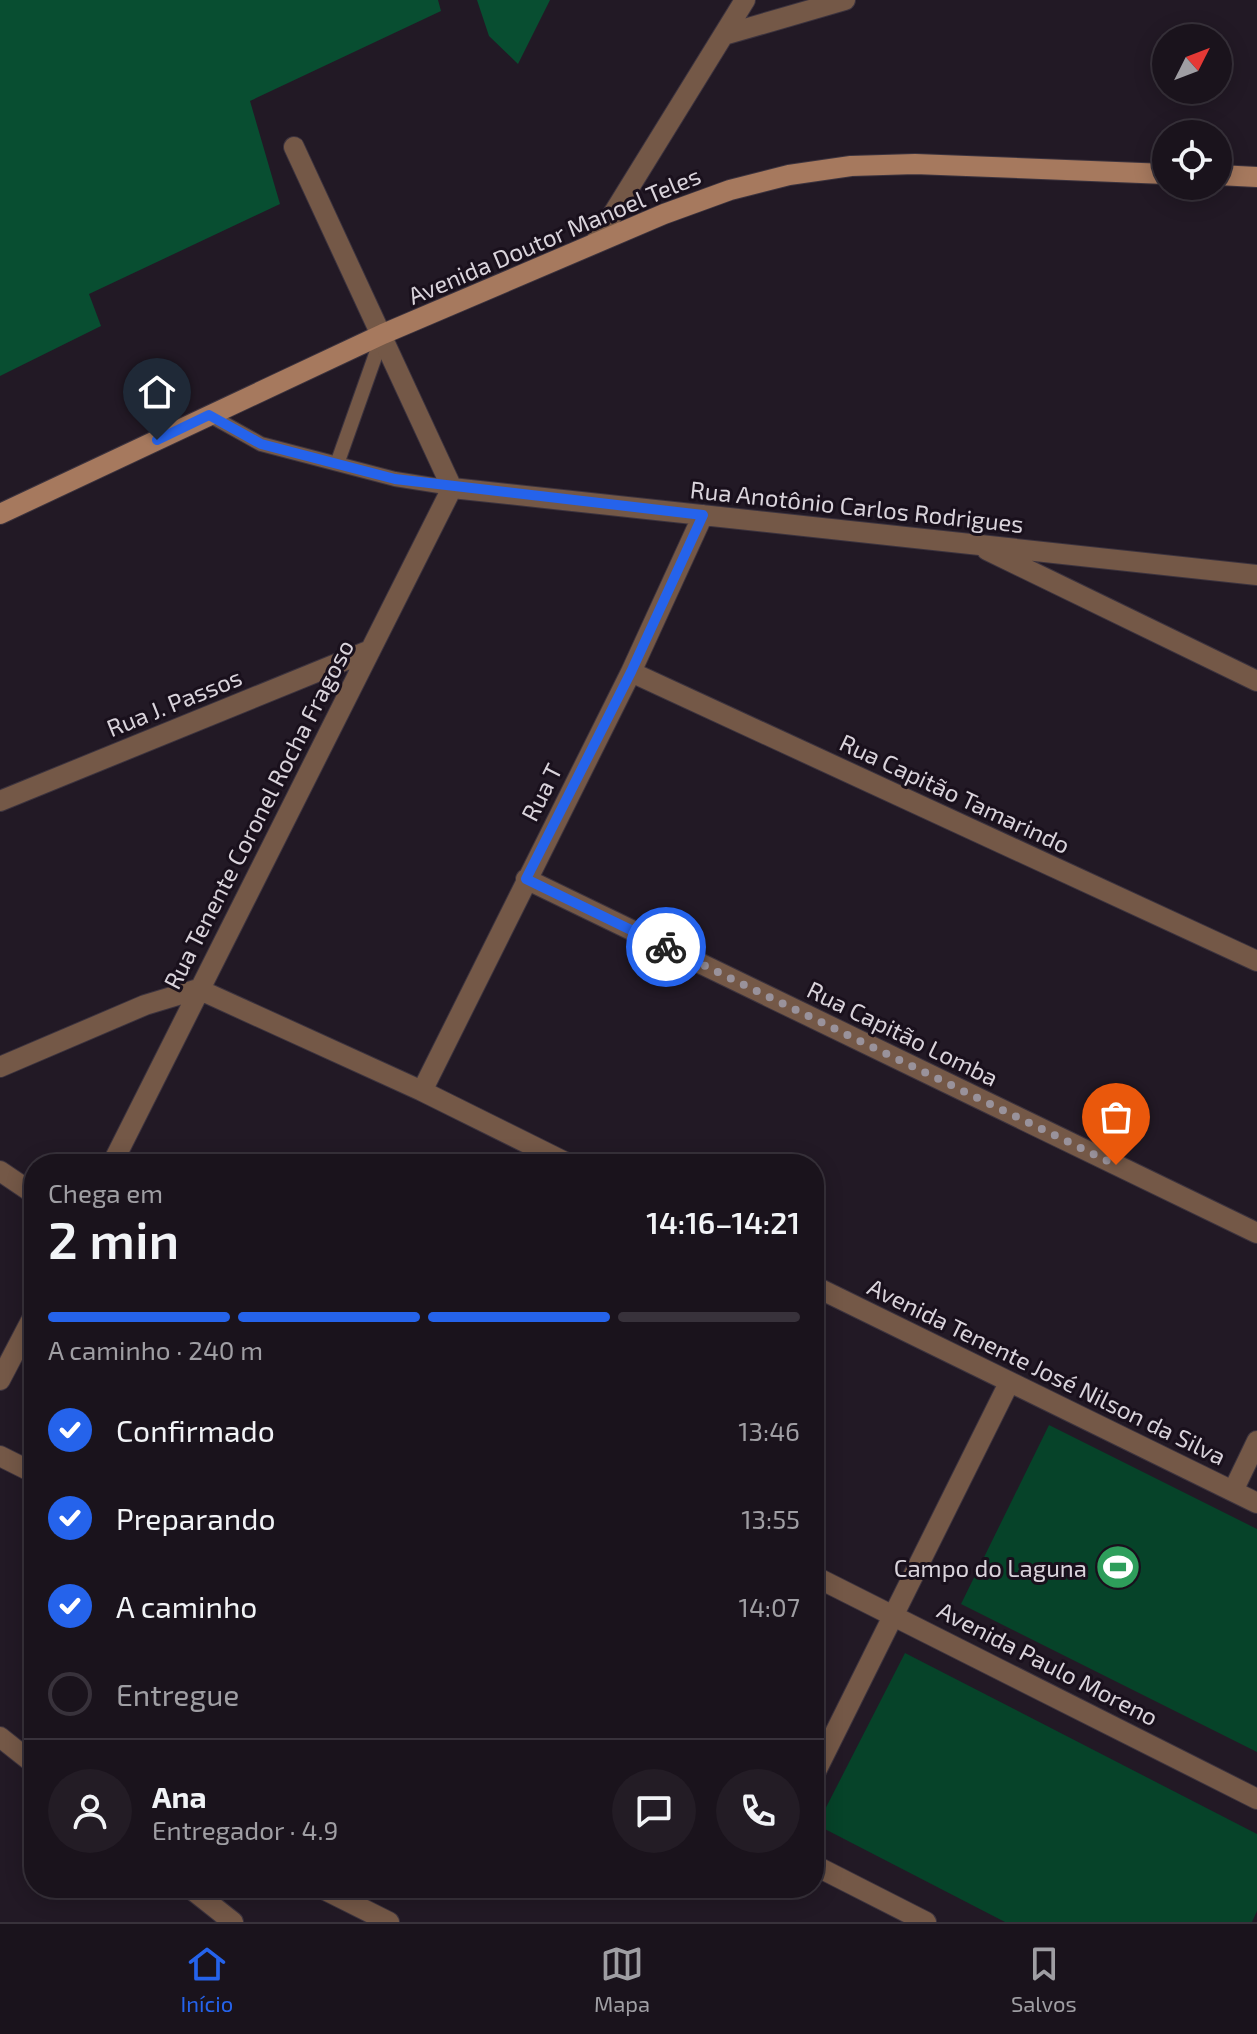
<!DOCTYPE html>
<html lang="pt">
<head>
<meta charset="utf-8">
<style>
	:root { --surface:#1a131c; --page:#231c25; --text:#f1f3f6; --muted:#9f9ea3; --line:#38323b; --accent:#2563eb }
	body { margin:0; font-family:"Exo 2",sans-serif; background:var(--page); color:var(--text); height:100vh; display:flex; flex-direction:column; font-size:30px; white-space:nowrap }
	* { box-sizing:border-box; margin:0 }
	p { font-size:26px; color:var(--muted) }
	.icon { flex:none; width:44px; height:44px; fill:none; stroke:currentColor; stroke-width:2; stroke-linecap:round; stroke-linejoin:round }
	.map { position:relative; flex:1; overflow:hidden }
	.sheet { position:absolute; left:24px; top:1154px; width:800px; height:744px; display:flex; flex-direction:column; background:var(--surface); border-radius:32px; box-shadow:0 4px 20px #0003,0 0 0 2px var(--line) }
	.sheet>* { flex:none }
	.needle { width:52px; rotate:48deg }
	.buttons { position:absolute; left:1152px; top:24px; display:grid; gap:16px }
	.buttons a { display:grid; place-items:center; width:80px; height:80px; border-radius:50%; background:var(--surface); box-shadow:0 4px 20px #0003,0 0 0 2px var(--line); font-size:40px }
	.pin { position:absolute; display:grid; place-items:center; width:68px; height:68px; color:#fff; margin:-82px -34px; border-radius:50% 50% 50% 0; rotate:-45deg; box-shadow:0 0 8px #0007 }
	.pin .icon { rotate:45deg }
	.courier { position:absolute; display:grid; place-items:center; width:80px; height:80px; margin:-40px; border:6px solid #2563eb; border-radius:50%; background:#fff; color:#222; box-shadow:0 2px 10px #0007 }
	.headline em { font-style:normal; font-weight:600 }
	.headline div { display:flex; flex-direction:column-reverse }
	.headline { display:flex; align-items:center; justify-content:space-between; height:136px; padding:0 24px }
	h1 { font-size:52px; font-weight:600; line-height:60px }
	.bar { display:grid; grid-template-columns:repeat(4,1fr); gap:12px 8px; align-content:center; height:96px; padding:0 24px }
	.bar i { height:10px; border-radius:6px; background:var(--line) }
	.bar .current { background:var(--accent) }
	.bar p { grid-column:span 4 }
	.line { display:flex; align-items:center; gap:20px; padding:0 24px; border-top:2px solid var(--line) }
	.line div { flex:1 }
	.round { display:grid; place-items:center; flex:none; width:84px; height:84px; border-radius:42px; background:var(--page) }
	ol { padding:0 24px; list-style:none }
	li { display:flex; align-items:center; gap:24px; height:88px }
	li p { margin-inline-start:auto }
	li .icon { padding:8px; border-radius:50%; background:var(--accent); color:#fff; stroke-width:4 }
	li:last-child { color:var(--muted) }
	li i { width:44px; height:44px; border:4px solid var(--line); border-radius:50% }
	.tab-bar { display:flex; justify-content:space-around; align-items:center; height:112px; border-top:2px solid var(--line); background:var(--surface); font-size:22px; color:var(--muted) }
	.tab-bar a { display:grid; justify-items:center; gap:4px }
	.tab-bar .current { color:var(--accent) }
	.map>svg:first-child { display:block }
	.green { fill:#064329 }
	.forest { fill:#084e31 }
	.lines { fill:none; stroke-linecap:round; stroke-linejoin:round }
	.service-casing { stroke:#3c333e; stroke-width:16 }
	.minor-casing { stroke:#3c333e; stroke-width:22 }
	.secondary-casing { stroke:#3c333e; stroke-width:22 }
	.service { stroke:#745847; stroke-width:14 }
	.minor { stroke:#745847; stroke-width:20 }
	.secondary { stroke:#a6795e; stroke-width:20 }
	.done { stroke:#99929b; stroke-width:8; stroke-dasharray:0 14.4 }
	.route { stroke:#2563eb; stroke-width:10 }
	.labels { text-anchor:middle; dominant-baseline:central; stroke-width:6; stroke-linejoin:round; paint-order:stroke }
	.street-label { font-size:24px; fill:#d9d3db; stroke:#19101c }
	.poi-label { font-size:24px; fill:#d9d3db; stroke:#19101c; text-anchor:end }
</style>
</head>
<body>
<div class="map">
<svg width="1257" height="1922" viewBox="0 0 1257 1922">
	<rect width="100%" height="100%" fill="#221925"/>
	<path class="green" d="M1049,1425L1257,1529V1752L961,1604Z
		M905,1653L1257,1834V1911L1252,1922H1005L817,1825Z"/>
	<path class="forest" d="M0,0H438L441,11L250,101L280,204L89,294L101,326L0,376Z
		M477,0H550L518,64L489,36Z"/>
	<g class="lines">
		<g class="service-casing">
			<path id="service" d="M209,415L261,444L395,479L452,488
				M337,464L383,334"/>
		</g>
		<g class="minor-casing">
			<path id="minor" d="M724,35L845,0
				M294,147L452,488
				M595,243L745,0
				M452,488L1257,575
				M987,550L1257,681
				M631,672L1257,961
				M0,801L368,651
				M526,879L1257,1233
				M0,1067L145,1005L198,989L422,1091L569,1164
				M422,1091L631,672L703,515
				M112,1164L452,488
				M0,1171L34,1194
				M814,1286L1257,1503
				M0,1380L34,1315
				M0,1456L34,1473
				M1233,1491L1257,1441
				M814,1576L1257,1799
				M0,1737L34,1764
				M814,1775L1009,1383
				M814,1865L926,1922
				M190,1888L233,1922
				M321,1888L389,1922"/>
		</g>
		<g class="secondary-casing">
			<path id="secondary" d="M1218,175L1257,177
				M0,514L383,334L664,214L730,190L789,175L851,166L915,164L1166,174"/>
		</g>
		<use href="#service" class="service"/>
		<use href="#minor" class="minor"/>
		<use href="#secondary" class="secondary"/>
	</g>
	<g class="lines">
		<path class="done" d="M666,947L1116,1165"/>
		<path class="route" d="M157,440L209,415L261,444L395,479L703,515L631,672L526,879L666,947"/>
	</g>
	<defs>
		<g id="stadium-disc" transform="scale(2.3)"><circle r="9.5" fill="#2e9e5b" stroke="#19101c"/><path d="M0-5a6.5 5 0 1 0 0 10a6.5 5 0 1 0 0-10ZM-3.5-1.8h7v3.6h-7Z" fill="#fff"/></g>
	</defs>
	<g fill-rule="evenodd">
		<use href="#stadium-disc" x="1118" y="1567"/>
	</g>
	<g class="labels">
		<g class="street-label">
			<text transform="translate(554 235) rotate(-23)">Avenida Doutor Manoel Teles</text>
			<text transform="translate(857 506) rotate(6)">Rua Anotônio Carlos Rodrigues</text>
			<text transform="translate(174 702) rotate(-22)">Rua J. Passos</text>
			<text transform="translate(541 792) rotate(-63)">Rua T</text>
			<text transform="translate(955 793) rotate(25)">Rua Capitão Tamarindo</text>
			<text transform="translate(258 814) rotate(-63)">Rua Tenente Coronel Rocha Fragoso</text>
			<text transform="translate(903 1033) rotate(26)">Rua Capitão Lomba</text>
			<text transform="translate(1047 1371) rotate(26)">Avenida Tenente José Nilson da Silva</text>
			<text transform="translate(1048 1663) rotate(27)">Avenida Paulo Moreno</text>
		</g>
		<g class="poi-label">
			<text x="1087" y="1567">Campo do Laguna</text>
		</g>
	</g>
</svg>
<div class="buttons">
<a><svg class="needle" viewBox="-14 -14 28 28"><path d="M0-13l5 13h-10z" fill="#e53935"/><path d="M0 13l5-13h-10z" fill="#9f9ea3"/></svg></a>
<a><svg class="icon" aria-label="locate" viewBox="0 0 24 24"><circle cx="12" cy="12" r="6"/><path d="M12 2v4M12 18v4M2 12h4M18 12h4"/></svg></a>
</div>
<div class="pin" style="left:1116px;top:1165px;background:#ea580c"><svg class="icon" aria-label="bag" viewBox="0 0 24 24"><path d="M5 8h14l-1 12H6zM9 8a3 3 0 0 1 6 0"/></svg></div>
<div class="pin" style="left:157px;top:440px;background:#1f2937"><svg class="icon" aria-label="home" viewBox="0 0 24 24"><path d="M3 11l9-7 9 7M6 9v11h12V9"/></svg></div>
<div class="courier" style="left:666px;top:947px"><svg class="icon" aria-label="bike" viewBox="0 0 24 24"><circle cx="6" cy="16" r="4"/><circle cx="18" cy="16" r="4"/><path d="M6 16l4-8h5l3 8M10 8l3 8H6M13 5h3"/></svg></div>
<section class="sheet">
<div class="headline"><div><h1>2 min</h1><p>Chega em</p></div><em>14:16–14:21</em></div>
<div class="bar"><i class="current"></i><i class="current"></i><i class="current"></i><i></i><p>A caminho · 240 m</p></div>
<ol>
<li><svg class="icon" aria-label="check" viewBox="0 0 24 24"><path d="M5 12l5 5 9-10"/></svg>Confirmado<p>13:46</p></li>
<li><svg class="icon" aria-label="check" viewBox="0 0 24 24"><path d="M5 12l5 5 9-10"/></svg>Preparando<p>13:55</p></li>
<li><svg class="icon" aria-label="check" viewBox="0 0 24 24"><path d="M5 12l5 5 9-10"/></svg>A caminho<p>14:07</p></li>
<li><i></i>Entregue</li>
</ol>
<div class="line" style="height:144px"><a class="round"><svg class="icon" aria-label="person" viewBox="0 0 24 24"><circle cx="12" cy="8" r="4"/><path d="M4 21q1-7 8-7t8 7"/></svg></a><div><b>Ana</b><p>Entregador · 4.9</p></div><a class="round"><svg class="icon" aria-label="chat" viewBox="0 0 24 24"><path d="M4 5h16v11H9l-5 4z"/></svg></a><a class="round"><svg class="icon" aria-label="phone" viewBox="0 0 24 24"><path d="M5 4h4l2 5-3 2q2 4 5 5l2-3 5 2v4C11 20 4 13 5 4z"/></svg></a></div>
</section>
</div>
<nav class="tab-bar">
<a class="current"><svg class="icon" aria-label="home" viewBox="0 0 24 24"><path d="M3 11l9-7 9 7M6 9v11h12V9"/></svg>Início</a>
<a><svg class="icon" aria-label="map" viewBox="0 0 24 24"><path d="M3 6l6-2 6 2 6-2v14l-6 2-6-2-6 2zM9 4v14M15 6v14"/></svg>Mapa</a>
<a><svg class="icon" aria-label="saved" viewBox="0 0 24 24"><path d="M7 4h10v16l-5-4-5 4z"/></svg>Salvos</a>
</nav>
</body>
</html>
